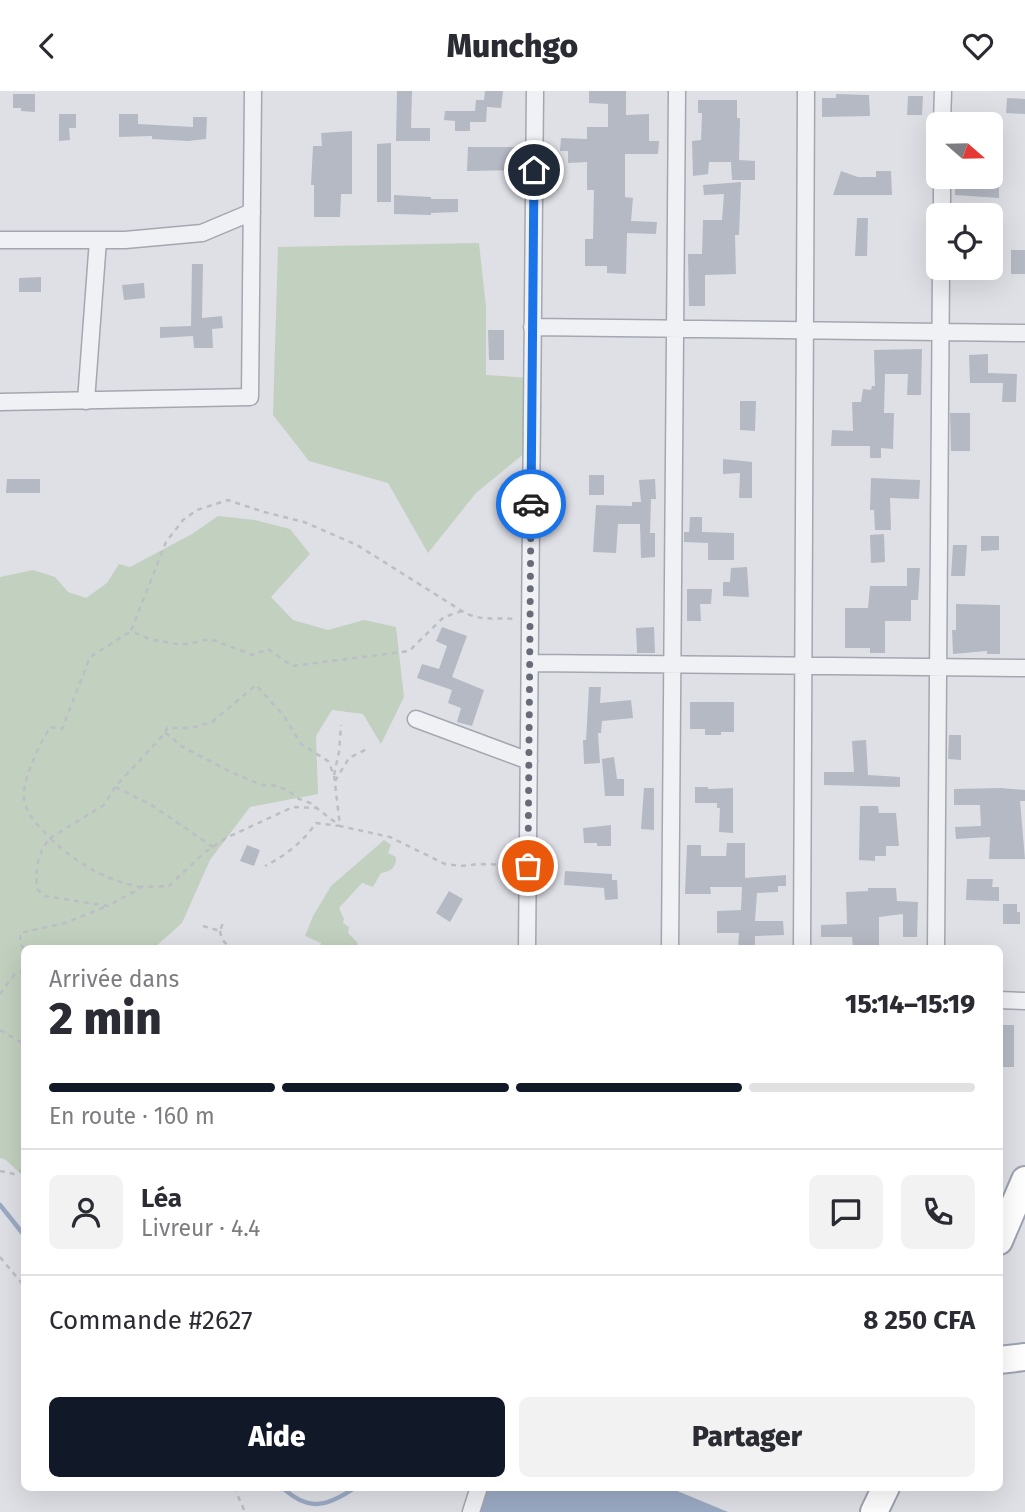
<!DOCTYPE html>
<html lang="fr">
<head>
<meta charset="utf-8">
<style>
	:root { --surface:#fff; --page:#f2f2f3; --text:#2b2b33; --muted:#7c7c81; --line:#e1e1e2; --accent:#111827 }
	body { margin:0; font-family:"Fira Sans",sans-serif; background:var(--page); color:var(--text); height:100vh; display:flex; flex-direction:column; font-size:26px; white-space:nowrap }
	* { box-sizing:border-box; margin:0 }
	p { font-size:23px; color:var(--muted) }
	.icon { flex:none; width:38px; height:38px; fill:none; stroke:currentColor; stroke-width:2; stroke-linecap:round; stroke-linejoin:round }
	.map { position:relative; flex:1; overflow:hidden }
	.details { position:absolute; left:21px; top:854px; width:982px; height:546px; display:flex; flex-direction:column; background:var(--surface); border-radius:10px; box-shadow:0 7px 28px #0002 }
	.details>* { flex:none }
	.needle { width:46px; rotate:110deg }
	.buttons { position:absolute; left:926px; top:21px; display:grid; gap:14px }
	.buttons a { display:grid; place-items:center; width:77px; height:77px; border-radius:10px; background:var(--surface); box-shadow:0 7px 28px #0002; font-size:35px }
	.pin { position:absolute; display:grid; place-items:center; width:60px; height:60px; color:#fff; margin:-30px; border:4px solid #fff; border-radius:50%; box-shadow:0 2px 7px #0007 }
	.courier { position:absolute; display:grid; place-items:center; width:70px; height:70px; margin:-35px; border:5px solid #1a73e8; border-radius:50%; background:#fff; color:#222; box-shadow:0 2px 9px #0007 }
	.headline em { font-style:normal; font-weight:800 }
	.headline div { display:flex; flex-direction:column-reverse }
	.headline { display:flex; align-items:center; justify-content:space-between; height:119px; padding:0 28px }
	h1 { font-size:46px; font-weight:800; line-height:52px }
	.bar { display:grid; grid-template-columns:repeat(4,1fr); gap:10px 7px; align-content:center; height:84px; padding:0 28px }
	.bar i { height:9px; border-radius:5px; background:var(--line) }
	.bar .on { background:var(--accent) }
	.bar p { grid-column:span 4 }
	.line { display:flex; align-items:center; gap:18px; padding:0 28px; border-top:2px solid var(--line) }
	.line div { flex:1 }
	.round { display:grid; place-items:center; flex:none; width:74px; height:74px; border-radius:10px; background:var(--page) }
	.primary-button { display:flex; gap:14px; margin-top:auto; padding:14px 28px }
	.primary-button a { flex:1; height:80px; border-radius:10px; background:var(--accent); color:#fff; font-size:28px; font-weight:800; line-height:80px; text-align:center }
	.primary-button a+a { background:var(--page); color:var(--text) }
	header { display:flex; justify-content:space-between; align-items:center; height:91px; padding:0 28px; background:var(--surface); font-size:32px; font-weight:800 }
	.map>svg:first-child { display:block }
	.green { fill:#c2d0bf }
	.water { fill:#9baac4 }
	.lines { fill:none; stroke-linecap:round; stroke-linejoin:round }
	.stream { stroke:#9baac4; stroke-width:4.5 }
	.building { fill:#b5b9c3 }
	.minor-casing { stroke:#a4a7b0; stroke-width:19 }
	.primary-casing { stroke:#9ea3b1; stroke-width:30 }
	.path { stroke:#bcbec5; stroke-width:2.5; stroke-dasharray:5 5; stroke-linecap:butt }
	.minor { stroke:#f0f1f5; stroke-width:16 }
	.primary { stroke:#fff; stroke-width:26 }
	.done { stroke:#686c78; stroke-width:7; stroke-dasharray:0 12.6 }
	.route { stroke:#1a73e8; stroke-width:9 }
</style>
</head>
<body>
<header><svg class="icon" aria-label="back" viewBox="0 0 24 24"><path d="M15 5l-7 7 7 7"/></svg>Munchgo<svg class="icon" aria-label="heart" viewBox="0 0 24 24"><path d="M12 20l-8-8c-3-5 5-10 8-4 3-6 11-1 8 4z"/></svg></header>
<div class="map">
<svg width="1025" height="1421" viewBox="0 0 1025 1421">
	<rect width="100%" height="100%" fill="#dee0e6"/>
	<path class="green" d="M479,152L486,216V284L532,287L531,357L476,402L428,462L388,392L309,370L273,324L278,156Z
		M218,425L255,429L290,438L310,463L271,506L293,529L328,539L364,529L396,536L404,606L381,653L363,623L332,619L316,645L318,703L250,716L210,769L182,832L154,857L24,858V1086L6,1069L0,1067V486L33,479L55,486L68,501L86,507L107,492L119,473L130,476L192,443Z
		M384,749L391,754L388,762L396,766C396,777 391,780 381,782L373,796L362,792L339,817L344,828L343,832L349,836L348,842L357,851L359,857H320L321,852L305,845L313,825L331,795Z"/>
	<path class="water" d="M479,1396L670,1397L728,1421H471Z"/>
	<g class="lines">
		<path class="stream" d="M0,1114L24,1144
			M282,1396C308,1421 327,1416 356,1396"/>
	</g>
	<path class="building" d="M397,0H412L411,37H430V50H396Z
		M485,0H503L501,17L487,16L486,31H470V40H455V30L444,29L445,20H475L476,9H484Z
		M589,0H626V24L649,23V50H659L658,63H625V106L633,107L631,130L657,131L656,143L627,142L626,183L607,182V175H585V148H593L594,99H587V71L568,72V60H560L561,47L587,48V36H608V13L589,12Z
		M13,3H35V21L21,20V17H13Z
		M836,3L869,4L870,25L822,26V7H836Z
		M908,5H923L922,24H907Z
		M1007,7L1025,8V23L1006,22Z
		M698,9H737V27H740L739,69L755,70V89H732L731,71H709L708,83L693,85L692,50L701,49L702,22H698Z
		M59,23H76V37H69L70,49L59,50Z
		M119,23H138V33L193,36V26H207L206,48L188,50L152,48V45L119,46Z
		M352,40V103H341L340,126H314V94H311L313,55H322L321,42Z
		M391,52V111H377V53Z
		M468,56H519V79L467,80Z
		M841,80L858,86H876V80H891L892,104H833Z
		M955,88L966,89V92H999V107L955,104Z
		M741,91L739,144H735L736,183L705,184V215H689L688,163H702L703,129H722L724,103L704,104L703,94Z
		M394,104L431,106V108H458V121L431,122V124L394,123Z
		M857,127H868L867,165H855Z
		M1011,159H1025V183H1011Z
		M192,173H203L202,227L222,225L223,237L212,238L213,257H194L193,245L160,247V236L191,235Z
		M41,186V201H19V187Z
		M144,192L145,207L124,209L122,194Z
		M488,239H504V269H489Z
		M922,258L921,304H907L908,283H885L884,322H894L893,358L881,357V367H870V355H831L832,339L853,340L852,311H861L863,298L871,299L872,295H875L874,259Z
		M988,263V282L1017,283L1016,311H1002L1003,292H970L969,264Z
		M740,310H756L755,340L740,339Z
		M950,322H970V360H951Z
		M723,368L752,371V407H739L740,382L723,383Z
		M589,384H604V404H589Z
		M871,387L920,389L919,408L890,407L891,439H875L874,419H870Z
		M7,388H40V402H6Z
		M655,388L656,408H651L650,442H655V466L641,467L640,433H618L616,462L593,461L596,414L632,415V411H641L639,389Z
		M690,426H702V441L734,442V469H708V452L684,451V441H689Z
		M884,443L885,471L871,472L870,444Z
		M981,445H999V459L981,460Z
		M953,454H967L965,485H951Z
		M747,476L749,506L723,505V491H730L731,477Z
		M907,477H920L918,509H911V530H885V562H870V557H845V517H868L870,495H907Z
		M687,498H712L711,513H700L701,530H687Z
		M956,513L1000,514V563H987V560L953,563L952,539H956Z
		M442,536L467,545L452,586L484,599L472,635L457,631L461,617L448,612L452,599L417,587L422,573L439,578L447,555L436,550Z
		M654,536L655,562H637L636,537Z
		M589,596H601L600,612L631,609L633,627L602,630L601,642H598L600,672L584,673L583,649H586Z
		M690,611H734V641H721V644H705V638H690Z
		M949,644H961V669L948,668Z
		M866,649L868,684L900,686V696L824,694V681H854L852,650Z
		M614,666L617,688H624V705H605L602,668Z
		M695,696H708V698L733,697V742L719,741L720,717H717V712H695Z
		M644,697H654V739L641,738Z
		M1001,697L1025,699V710H1020L1025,768H989L990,746L956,748L955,736L981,735L980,714H954V698Z
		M860,715H878L879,722H896L899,755H886V765H875V770L859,769Z
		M611,734V755H597V752H584L583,737Z
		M727,752H745V787L786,784V795H778V801L757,802L755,830H783L784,844L755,845V858H738L739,842H717V820L741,819L742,796H710L711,803H685L687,754H701V765H726Z
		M247,754L260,759L254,775L240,770Z
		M565,780L612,783V789H617L618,808L605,809L604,797L564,794Z
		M967,788H993L992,796H999V810L966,809Z
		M868,797H896L897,810L918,811L917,846H903V823L879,826V857L853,858L852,846H821V834L847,833L846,801L868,800Z
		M449,800L463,808L450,831L436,822Z
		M1003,813H1017V821H1020V833H1003Z
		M999,934H1014V976H999Z"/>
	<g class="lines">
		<g class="minor-casing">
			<path id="minor" d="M942,33L943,0
				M942,124V86
				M0,149H125L202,142L252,121
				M532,236L1025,242
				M86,310L98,149
				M0,311L250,306L253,0
				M530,572L1025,577
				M416,628L529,670
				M527,858L535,0
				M670,858L677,0
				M802,858L806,0
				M936,858L941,177
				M999,909L1025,910
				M471,1421L479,1396"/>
		</g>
		<g class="primary-casing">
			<path id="primary" d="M999,1150L1025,1089
				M999,1269L1025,1266
				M874,1421L886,1396"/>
		</g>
		<path class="path" d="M462,520L444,526L409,560L292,575L268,558L253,564L210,548L182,554L149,548L131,540L166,451L183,429L197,419L228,409L264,421L304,431L357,454L462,520C480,531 496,526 516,528
			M165,642L173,647L179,654L233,682L262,694H272L288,699L297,707L310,712L340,735L390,746L445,773L461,775L479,773L514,774
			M334,684L339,661L341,634
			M335,690L349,667L367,658
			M115,696L104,714L50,747C41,738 31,728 26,716C17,695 40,654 50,636L62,638L90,566L131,540
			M213,756L150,713L115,696L165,642L167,637H191L212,631L256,594L284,625L301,653L328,670L334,684L340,735L316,732C303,751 285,765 265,775
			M142,796C107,791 75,771 50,747C37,763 35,779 37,798L45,805L108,815L142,796L169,795L205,761L226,747L293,716L318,717
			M203,835L220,840L223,832
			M220,840C222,853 228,855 240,858
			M24,858L21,854L20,842L65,832L105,816
			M0,903L14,884L24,880
			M0,939L24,953
			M0,1080L14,1083L24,1078
			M0,1166L24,1195
			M234,1396L245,1421"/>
		<use href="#minor" class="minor"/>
		<use href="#primary" class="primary"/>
	</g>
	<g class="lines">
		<path class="done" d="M528,775L531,413"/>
		<path class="route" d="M531,413L534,79"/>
	</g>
</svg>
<div class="buttons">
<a><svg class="needle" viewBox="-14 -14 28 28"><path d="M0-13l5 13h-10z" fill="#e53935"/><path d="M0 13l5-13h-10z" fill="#7c7c81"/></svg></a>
<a><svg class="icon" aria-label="locate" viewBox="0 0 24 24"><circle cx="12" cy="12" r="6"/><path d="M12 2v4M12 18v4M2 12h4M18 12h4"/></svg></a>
</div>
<div class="pin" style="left:528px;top:775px;background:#ea580c"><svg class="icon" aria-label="bag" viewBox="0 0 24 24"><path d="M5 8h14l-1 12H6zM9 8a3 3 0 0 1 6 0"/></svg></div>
<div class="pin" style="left:534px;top:79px;background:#1f2937"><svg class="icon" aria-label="home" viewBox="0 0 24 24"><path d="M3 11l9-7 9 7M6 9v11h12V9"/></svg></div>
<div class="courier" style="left:531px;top:413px"><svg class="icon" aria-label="car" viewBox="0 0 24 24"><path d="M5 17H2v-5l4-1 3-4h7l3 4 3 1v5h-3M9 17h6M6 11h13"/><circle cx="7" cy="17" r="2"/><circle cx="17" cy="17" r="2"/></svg></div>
<section class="details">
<div class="headline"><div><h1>2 min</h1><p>Arrivée dans</p></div><em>15:14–15:19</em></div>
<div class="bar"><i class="on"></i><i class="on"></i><i class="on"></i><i></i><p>En route · 160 m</p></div>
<div class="line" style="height:126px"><a class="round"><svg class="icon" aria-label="person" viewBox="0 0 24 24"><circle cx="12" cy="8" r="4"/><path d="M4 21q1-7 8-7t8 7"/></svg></a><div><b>Léa</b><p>Livreur · 4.4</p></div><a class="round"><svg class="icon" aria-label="chat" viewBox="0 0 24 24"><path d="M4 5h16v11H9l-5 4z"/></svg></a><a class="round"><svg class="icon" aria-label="phone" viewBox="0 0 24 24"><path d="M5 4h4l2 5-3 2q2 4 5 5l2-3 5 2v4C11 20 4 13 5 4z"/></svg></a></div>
<div class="line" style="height:91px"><div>Commande #2627</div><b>8 250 CFA</b></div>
<div class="primary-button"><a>Aide</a><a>Partager</a></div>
</section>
</div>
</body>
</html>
